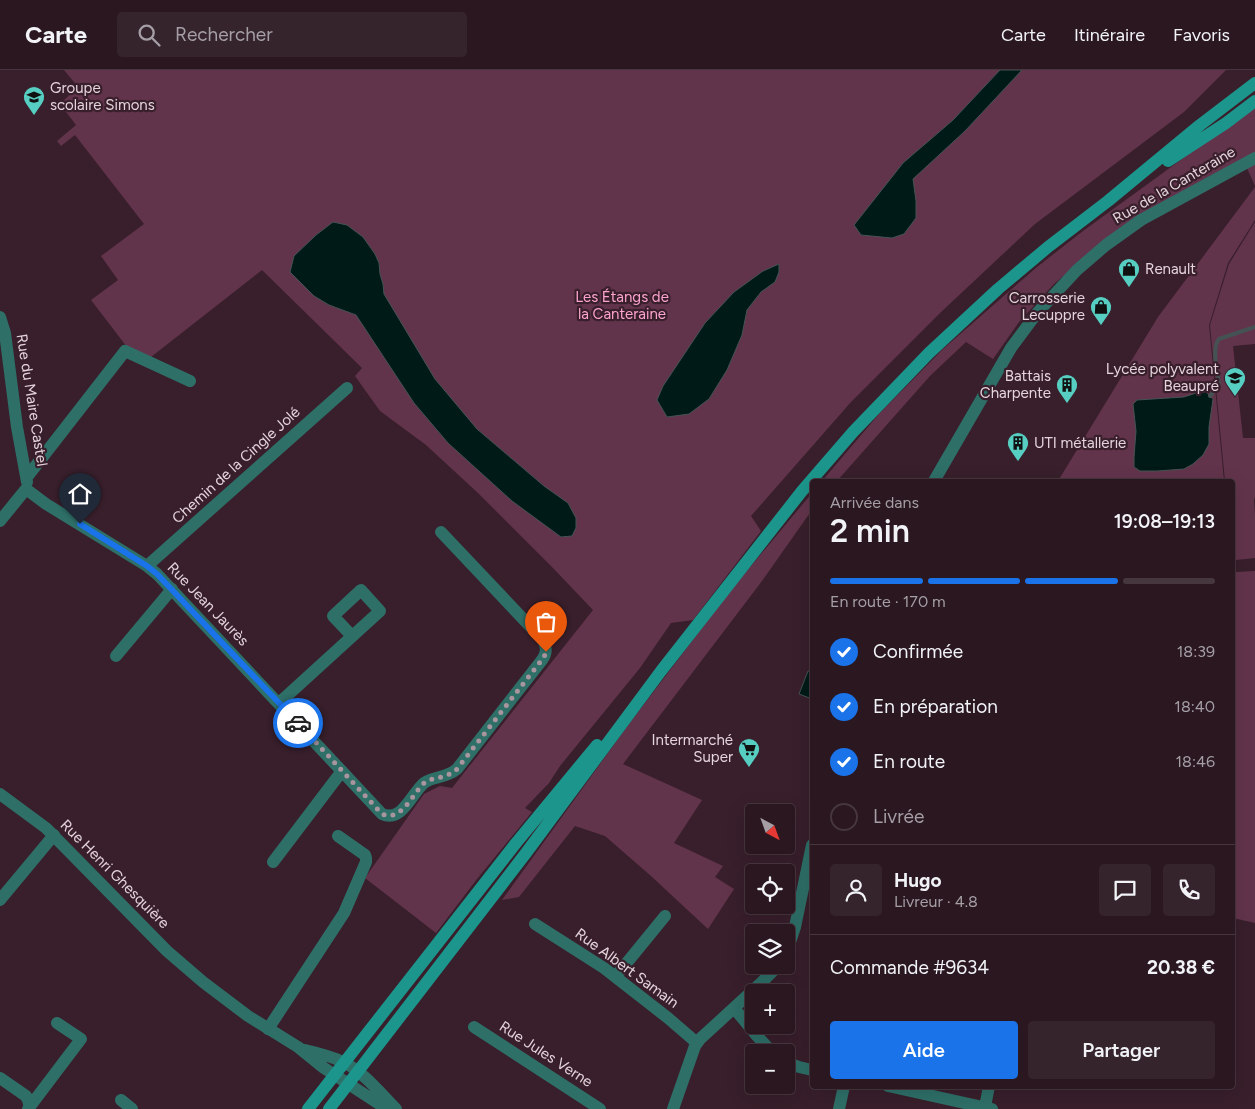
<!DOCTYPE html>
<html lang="fr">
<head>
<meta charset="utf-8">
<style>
	:root { --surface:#2a1720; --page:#36242d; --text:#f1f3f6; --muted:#a59fa5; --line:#46363e; --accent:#1a73e8 }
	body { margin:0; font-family:Figtree,sans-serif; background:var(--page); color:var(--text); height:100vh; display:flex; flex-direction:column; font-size:19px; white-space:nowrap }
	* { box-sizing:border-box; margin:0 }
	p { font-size:16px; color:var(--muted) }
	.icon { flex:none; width:28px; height:28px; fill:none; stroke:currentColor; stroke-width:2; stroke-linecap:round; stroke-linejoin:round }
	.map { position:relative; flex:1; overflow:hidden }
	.panel { position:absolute; left:810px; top:409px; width:425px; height:610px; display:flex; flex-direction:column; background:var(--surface); border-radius:5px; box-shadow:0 5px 20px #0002,0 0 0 1px var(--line) }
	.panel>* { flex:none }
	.needle { width:32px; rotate:139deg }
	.tools { position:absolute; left:745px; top:734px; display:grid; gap:10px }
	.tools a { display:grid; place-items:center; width:50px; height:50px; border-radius:5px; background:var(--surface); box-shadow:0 5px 20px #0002,0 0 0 1px var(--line); font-size:25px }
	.pin { position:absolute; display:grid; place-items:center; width:42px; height:42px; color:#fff; margin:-51px -21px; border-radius:50% 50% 50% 0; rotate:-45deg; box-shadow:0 0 5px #0007 }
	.pin .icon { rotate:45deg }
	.courier { position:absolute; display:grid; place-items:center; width:50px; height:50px; margin:-25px; border:4px solid #1a73e8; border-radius:50%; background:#fff; color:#222; box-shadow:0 1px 6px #0007 }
	.summary em { font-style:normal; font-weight:600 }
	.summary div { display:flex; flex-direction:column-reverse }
	.summary { display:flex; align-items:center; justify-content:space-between; height:85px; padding:0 20px }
	h1 { font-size:32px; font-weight:600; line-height:38px }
	.bar { display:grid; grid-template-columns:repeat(4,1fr); gap:8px 5px; align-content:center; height:60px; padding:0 20px }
	.bar i { height:6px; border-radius:4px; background:var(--line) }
	.bar .on { background:var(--accent) }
	.bar p { grid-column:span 4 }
	.line { display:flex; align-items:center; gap:12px; padding:0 20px; border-top:1px solid var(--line) }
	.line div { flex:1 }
	.round { display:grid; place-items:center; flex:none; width:52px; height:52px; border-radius:5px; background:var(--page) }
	ol { padding:0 20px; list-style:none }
	li { display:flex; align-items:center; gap:15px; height:55px }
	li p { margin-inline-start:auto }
	li .icon { padding:5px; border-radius:50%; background:var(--accent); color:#fff; stroke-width:4 }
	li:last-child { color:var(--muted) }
	li i { width:28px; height:28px; border:2px solid var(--line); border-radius:50% }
	.primary-button { display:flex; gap:10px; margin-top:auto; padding:10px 20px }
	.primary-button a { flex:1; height:58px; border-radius:5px; background:var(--accent); color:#fff; font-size:20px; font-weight:600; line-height:58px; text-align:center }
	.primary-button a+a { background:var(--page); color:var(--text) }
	header { display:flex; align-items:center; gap:30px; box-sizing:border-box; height:70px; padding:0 25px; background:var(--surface); border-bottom:1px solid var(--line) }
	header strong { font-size:24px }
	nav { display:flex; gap:28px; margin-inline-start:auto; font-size:18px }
	.search { width:350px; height:45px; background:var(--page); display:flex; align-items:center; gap:12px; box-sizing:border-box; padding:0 18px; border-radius:5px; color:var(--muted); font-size:19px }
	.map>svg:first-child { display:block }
	.green { fill:#62344c }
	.water { fill:#001a18; stroke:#455253 }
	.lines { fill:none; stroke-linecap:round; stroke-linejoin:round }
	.stream { stroke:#455253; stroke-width:4 }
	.minor { stroke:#2e6f68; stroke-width:12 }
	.tertiary { stroke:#2e6f68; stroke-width:12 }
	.secondary { stroke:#1c968c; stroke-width:12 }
	.done { stroke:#a8959e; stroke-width:5; stroke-dasharray:0 9 }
	.route { stroke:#1a73e8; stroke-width:6 }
	.labels { text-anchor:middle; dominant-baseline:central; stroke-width:4.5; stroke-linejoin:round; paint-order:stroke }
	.poi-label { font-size:15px; fill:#e5d4dc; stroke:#381f2b; text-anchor:end }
	.street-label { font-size:15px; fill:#e5d4dc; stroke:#381f2b }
	.park-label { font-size:15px; fill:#fda3cf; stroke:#381f2b }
</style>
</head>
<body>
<header>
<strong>Carte</strong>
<div class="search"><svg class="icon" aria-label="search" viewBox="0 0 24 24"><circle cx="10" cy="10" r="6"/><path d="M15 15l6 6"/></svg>Rechercher</div>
<nav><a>Carte</a><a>Itinéraire</a><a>Favoris</a></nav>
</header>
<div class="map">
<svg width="1255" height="1039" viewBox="0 0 1255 1039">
	<rect width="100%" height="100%" fill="#381f2b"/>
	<path class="green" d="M64,0H1226L1184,42L1035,154L940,243L851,332L751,446L761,461L693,550L671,553L640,598L560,696L549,713L525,738L532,742L477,809L436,863L365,808L424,724L440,716L452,718L593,540L552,497L478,423L426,375L380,341L355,306L362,298L262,200L151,287L127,277L91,230L118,210L101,186L144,154L75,65L61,76L57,71L76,55L60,34L78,17Z
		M1255,36V116L1243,89L1121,157L1054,214L1019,252L993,289L966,272L930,306L837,411H822L879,344L943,279L1037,197L1083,161Z
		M1255,117V150L1228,193L1209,255L1224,411H1058L1158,247Z
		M1255,152V274L1233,276L1243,368H1255V427L1254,430L1255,444V488L1236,490L1232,463V411H1225L1210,255L1229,194Z
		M812,423V440L762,511L623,694L702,730L674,773L723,796L715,807L734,819L708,859L651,806L605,766L575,756L519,827L502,830L626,658L731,520Z
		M1232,474L1236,502L1255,501V853L1233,848Z"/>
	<path class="water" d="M1000,0H1022L965,61L913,109L916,131V148L904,164L892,168L861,165L854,155L903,93L953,50Z
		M333,152L347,155L363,167L375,184L379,193L380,204L383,214L384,224L435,309L477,359L544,416L568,433L576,448V458L572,466L561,467L512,431L448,373L414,333L356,245L329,235L314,226L290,202L294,186L316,165Z
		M779,194V202L775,212L761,222L747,240L742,265L727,300L709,329L689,344L667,347L657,330L663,316L705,253L734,222L763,201Z
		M1199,322H1206L1213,329L1209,357V374L1203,385L1193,394L1184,399L1157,401H1140L1134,397V387L1136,361L1133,334L1137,330L1184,327Z
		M808,601L812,602V629L799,624Z"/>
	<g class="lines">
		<path class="stream" d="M1210,326L1219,315C1218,303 1211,279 1219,269L1255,257"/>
		<path class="minor" d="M0,247L5,263L17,357L27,412
			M27,407L125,281L190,311
			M934,411L1011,278L1037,243L1077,200L1106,175L1141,150L1255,88
			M26,419L46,434L147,496L157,504L382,744C402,753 412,723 424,713C433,706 445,709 457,699L542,590C547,583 547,577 543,570L441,462
			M0,451L26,419
			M147,496L347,318
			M116,586L172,519
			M279,633L380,541L361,520L333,546L352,566
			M273,792L342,701
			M0,830L54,765
			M535,854L604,898L668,948L697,973
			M786,884L795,857L812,775
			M616,906L665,846
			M734,938L757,966L772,982
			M474,957L600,1039
			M268,959L344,843L366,792V788L365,785L338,766
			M786,992L799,997L812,1000
			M0,1008L26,1026L28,1030L30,1037
			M888,1016L992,1039
			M121,1030L132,1039
			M985,1037L989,1016
			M28,1039L81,969L57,953
			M673,1039L695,976L700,969L760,914L779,895
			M839,1039L844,1016"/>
		<path class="tertiary" d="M0,724L46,758L167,881L203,912L248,946L298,977L324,998L387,1039
			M305,980C318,983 331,986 343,992C364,1002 380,1023 396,1039"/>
		<path class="secondary" d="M1168,91L1226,53L1255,31
			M308,1039L516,773L597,675
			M329,1039L526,783L661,601L802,421L853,362L929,283L998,219L1048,177L1108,131L1200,55L1255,13"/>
	</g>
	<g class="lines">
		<path class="done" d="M298,653L382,744C401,753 413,723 424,713C433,706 445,710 457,699L544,587L546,582"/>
		<path class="route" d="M80,454L147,496L157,504L298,653"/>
	</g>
	<defs>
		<g id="school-pin" transform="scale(1.125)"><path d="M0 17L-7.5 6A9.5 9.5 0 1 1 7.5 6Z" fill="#57cec2" stroke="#381f2b"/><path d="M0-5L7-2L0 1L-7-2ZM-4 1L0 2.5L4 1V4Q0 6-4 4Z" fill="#111"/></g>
		<g id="shop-pin" transform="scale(1.125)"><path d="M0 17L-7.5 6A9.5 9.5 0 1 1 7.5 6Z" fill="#57cec2" stroke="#381f2b"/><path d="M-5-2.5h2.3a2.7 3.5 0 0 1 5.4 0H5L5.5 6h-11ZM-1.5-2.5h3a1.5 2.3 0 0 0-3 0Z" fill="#111"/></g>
		<g id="building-pin" transform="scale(1.125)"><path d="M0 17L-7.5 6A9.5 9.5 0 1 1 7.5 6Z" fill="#57cec2" stroke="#381f2b"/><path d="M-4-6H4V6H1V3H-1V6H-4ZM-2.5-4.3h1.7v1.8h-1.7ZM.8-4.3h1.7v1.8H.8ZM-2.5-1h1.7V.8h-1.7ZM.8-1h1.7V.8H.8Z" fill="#111"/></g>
		<g id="supermarket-pin" transform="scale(1.125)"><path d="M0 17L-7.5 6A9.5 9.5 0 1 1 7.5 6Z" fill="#57cec2" stroke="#381f2b"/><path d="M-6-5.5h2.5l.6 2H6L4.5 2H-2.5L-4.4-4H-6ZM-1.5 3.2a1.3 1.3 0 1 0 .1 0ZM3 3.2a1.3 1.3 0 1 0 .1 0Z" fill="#111"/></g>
	</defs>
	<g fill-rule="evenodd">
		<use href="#school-pin" x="34" y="27"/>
		<use href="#shop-pin" x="1129" y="199"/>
		<use href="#shop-pin" x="1101" y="237"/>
		<use href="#school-pin" x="1235" y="308"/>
		<use href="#building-pin" x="1067" y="315"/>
		<use href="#building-pin" x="1018" y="373"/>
		<use href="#supermarket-pin" x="749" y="679"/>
	</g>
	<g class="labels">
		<g class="poi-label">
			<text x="50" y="18" text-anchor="start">Groupe<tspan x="50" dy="17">scolaire Simons</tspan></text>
			<text x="1145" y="199" text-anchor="start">Renault</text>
			<text x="1085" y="228">Carrosserie<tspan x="1085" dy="17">Lecuppre</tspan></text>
			<text x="1219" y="299">Lycée polyvalent<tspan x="1219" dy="17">Beaupré</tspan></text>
			<text x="1051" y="306">Battais<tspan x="1051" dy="17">Charpente</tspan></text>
			<text x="1034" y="373" text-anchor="start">UTI métallerie</text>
			<text x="733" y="670">Intermarché<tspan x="733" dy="17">Super</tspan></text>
		</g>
		<g class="street-label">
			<text transform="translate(1174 115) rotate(-30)">Rue de la Canteraine</text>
			<text transform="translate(32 330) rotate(81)">Rue du Maire Castel</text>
			<text transform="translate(236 395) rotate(-42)">Chemin de la Cingle Jolé</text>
			<text transform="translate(208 534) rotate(46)">Rue Jean Jaurès</text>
			<text transform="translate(115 804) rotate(45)">Rue Henri Ghesquière</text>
			<text transform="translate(627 898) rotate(36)">Rue Albert Samain</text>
			<text transform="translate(546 984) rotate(33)">Rue Jules Verne</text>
		</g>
		<g class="park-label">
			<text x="622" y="227">Les Étangs de<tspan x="622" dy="17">la Canteraine</tspan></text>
		</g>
	</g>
</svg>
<div class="tools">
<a><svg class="needle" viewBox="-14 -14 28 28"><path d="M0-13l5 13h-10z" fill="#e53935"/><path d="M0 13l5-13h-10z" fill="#a59fa5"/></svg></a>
<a><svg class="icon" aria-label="locate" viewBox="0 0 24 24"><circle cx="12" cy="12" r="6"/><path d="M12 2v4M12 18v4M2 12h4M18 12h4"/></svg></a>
<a><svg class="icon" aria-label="layers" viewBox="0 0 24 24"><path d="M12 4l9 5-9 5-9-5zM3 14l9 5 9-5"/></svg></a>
<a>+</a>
<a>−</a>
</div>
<div class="pin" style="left:546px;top:582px;background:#ea580c"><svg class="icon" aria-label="bag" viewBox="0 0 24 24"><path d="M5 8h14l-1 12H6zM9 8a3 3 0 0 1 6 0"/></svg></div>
<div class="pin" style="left:80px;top:454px;background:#1f2937"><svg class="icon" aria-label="home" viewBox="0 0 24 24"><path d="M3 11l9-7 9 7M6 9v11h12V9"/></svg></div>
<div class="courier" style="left:298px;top:653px"><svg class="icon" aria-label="car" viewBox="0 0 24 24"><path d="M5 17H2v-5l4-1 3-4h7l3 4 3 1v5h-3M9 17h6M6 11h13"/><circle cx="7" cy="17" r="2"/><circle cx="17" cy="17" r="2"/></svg></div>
<section class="panel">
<div class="summary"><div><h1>2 min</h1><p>Arrivée dans</p></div><em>19:08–19:13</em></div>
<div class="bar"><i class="on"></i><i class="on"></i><i class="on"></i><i></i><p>En route · 170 m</p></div>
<ol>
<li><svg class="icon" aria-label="check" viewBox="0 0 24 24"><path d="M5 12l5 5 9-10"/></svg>Confirmée<p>18:39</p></li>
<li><svg class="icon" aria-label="check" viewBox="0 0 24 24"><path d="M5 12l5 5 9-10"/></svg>En préparation<p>18:40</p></li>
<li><svg class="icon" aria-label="check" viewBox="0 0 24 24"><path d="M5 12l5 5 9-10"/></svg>En route<p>18:46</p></li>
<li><i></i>Livrée</li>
</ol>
<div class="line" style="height:90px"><a class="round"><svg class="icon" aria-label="person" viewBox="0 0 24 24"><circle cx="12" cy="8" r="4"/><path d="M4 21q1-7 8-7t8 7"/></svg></a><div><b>Hugo</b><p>Livreur · 4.8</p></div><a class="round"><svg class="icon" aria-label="chat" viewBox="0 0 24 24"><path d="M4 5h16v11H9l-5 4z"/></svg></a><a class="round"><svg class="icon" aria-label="phone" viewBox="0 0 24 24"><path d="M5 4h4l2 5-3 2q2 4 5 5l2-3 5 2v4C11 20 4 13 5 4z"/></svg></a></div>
<div class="line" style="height:65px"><div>Commande #9634</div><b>20.38 €</b></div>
<div class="primary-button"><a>Aide</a><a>Partager</a></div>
</section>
</div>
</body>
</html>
